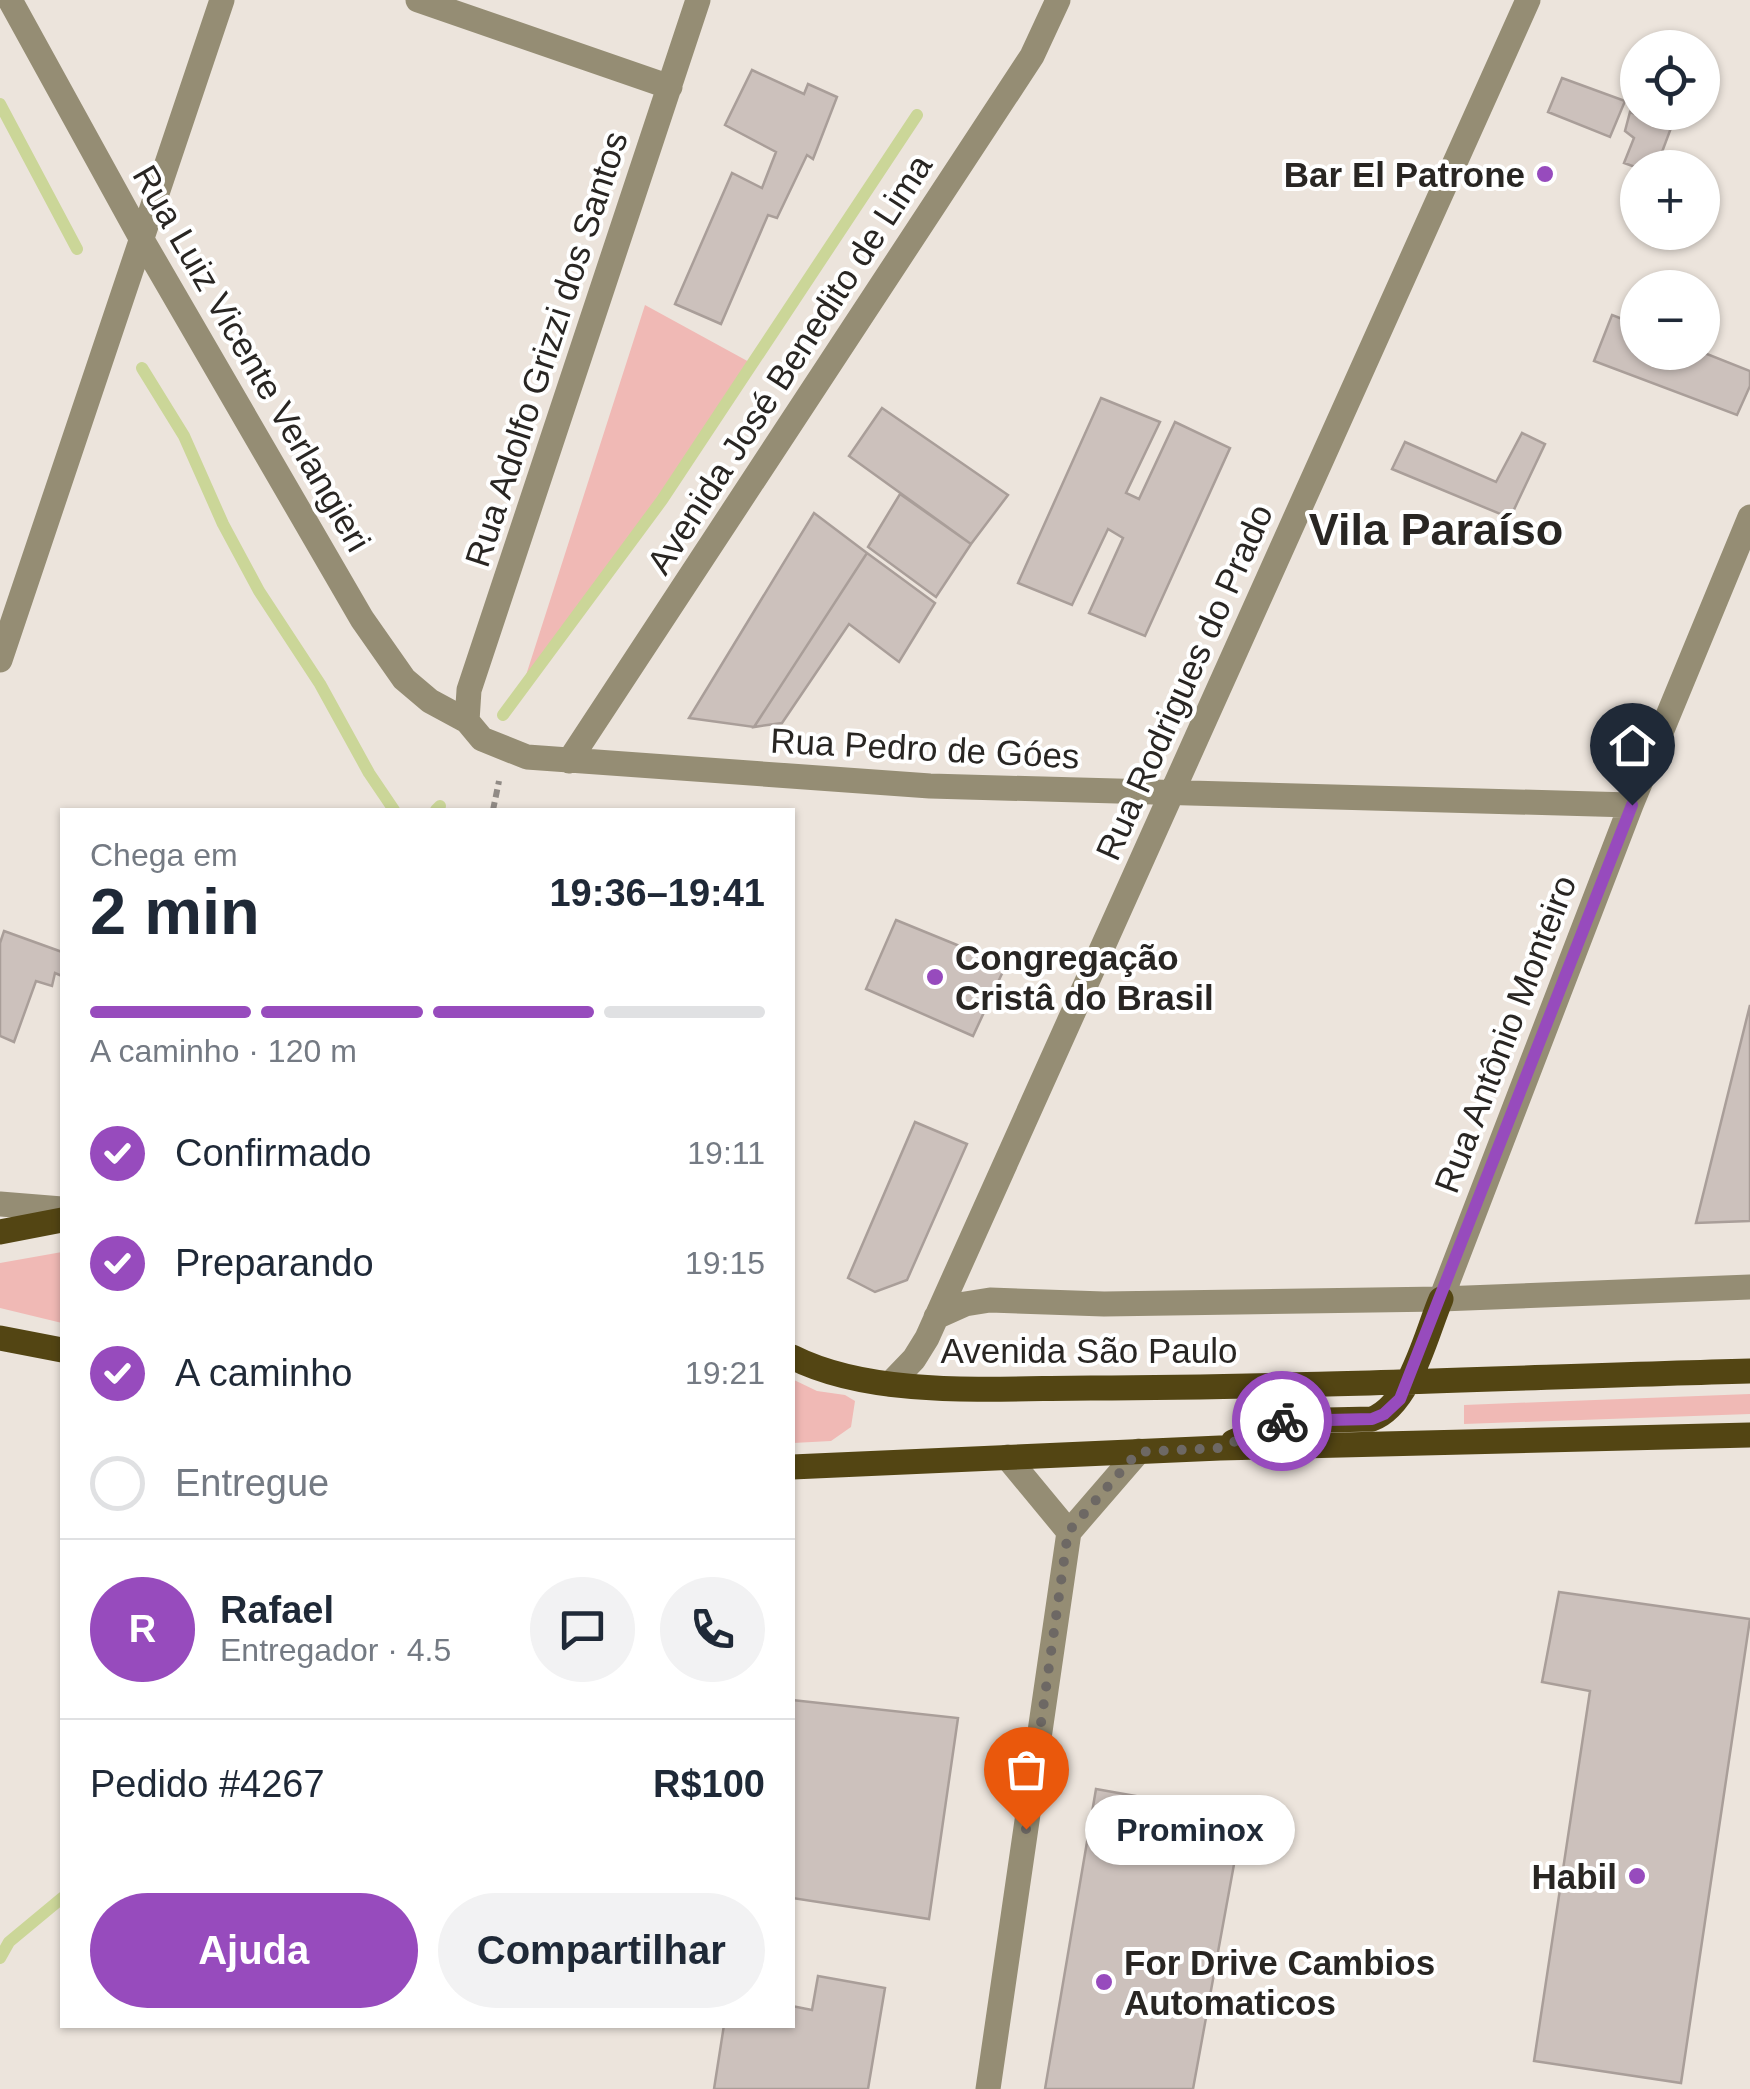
<!DOCTYPE html>
<html lang="pt">
<head>
<meta charset="utf-8">
<style>
	:root { --surface:#fff; --page:#f2f2f3; --text:#1f2937; --muted:#747a83; --line:#e0e1e3; --accent:#974bbd }
	body { margin:0; font-family:Helvetica,sans-serif; background:var(--page); color:var(--text); height:100vh; display:flex; flex-direction:column; font-size:38px; white-space:nowrap }
	* { box-sizing:border-box; margin:0 }
	p { font-size:32px; color:var(--muted) }
	.icon { flex:none; width:55px; height:55px; fill:none; stroke:currentColor; stroke-width:2; stroke-linecap:round; stroke-linejoin:round }
	.map { position:relative; flex:1; overflow:hidden }
	.details { position:absolute; left:60px; top:808px; width:735px; height:1220px; display:flex; flex-direction:column; background:var(--surface); border-radius:0px; box-shadow:0 2px 8px #0004 }
	.details>* { flex:none }
	.controls { position:absolute; left:1620px; top:30px; display:grid; gap:20px }
	.controls a { display:grid; place-items:center; width:100px; height:100px; border-radius:50%; background:var(--surface); box-shadow:0 2px 8px #0004; font-size:50px }
	.pin { position:absolute; display:grid; place-items:center; width:85px; height:85px; color:#fff; margin:-102px -42px; border-radius:50% 50% 50% 0; rotate:-45deg; box-shadow:0 0 10px #0007 }
	.pin .icon { rotate:45deg }
	.courier { position:absolute; display:grid; place-items:center; width:100px; height:100px; margin:-50px; border:8px solid #974bbd; border-radius:50%; background:#fff; color:#222; box-shadow:0 2px 12px #0007 }
	.bubble { position:absolute; height:70px; border-radius:35px; background:var(--surface); box-shadow:0 2px 8px #0004; font-size:32px; font-weight:700; line-height:70px; text-align:center }
	.summary em { font-style:normal; font-weight:700 }
	.summary div { display:flex; flex-direction:column-reverse }
	.summary { display:flex; align-items:center; justify-content:space-between; height:170px; padding:0 30px }
	h1 { font-size:65px; font-weight:700; line-height:75px }
	.bar { display:grid; grid-template-columns:repeat(4,1fr); gap:15px 10px; align-content:center; height:120px; padding:0 30px }
	.bar i { height:12px; border-radius:8px; background:var(--line) }
	.bar .on { background:var(--accent) }
	.bar p { grid-column:span 4 }
	.line { display:flex; align-items:center; gap:25px; padding:0 30px; border-top:2px solid var(--line) }
	.line div { flex:1 }
	.round { display:grid; place-items:center; flex:none; width:105px; height:105px; border-radius:52px; background:var(--page) }
	ol { padding:0 30px; list-style:none }
	li { display:flex; align-items:center; gap:30px; height:110px }
	li p { margin-inline-start:auto }
	li .icon { padding:10px; border-radius:50%; background:var(--accent); color:#fff; stroke-width:4 }
	li:last-child { color:var(--muted) }
	li i { width:55px; height:55px; border:5px solid var(--line); border-radius:50% }
	.action { display:flex; gap:20px; margin-top:auto; padding:20px 30px }
	.action a { flex:1; height:115px; border-radius:60px; background:var(--accent); color:#fff; font-size:40px; font-weight:700; line-height:115px; text-align:center }
	.action a+a { background:var(--page); color:var(--text) }
	.map>svg:first-child { display:block }
	.green { fill:#f0b9b5 }
	.lines { fill:none; stroke-linecap:round; stroke-linejoin:round }
	.stream { stroke:#cbd698; stroke-width:12 }
	.building { fill:#ccc1bc; stroke:#a99e99; stroke-width:2.5 }
	.path { stroke:#918b86; stroke-width:6; stroke-dasharray:8 5; stroke-linecap:butt }
	.minor { stroke:#958d74; stroke-width:25 }
	.major { stroke:#534513; stroke-width:25 }
	.done { stroke:#6d6864; stroke-width:10; stroke-dasharray:0 18 }
	.route { stroke:#974bbd; stroke-width:12 }
	.poi-dot { fill:#974bbd; stroke:#fff; stroke-width:4 }
	.labels { text-anchor:middle; dominant-baseline:central; stroke-width:8; stroke-linejoin:round; paint-order:stroke }
	.poi-label { font-size:35px; font-weight:bold; fill:#292623; stroke:#fff; text-anchor:end }
	.street-label { font-size:35px; fill:#292623; stroke:#fff }
	.district-label { font-size:45px; font-weight:bold; fill:#292623; stroke:#fff }
</style>
</head>
<body>
<div class="map">
<svg width="1750" height="2089" viewBox="0 0 1750 2089">
	<rect width="100%" height="100%" fill="#ece4dc"/>
	<path class="green" d="M645,305L751,363L519,697Z
		M62,1252V1323L0,1308V1263Z
		M792,1379L817,1391L845,1395L855,1401L851,1427L831,1441L793,1443Z
		M1750,1394V1414L1464,1424V1405Z"/>
	<g class="lines">
		<path class="stream" d="M0,104L77,249
			M142,368L184,436L223,524L259,591L320,684L369,773L394,810
			M503,715L662,500L917,115
			M436,810L440,806
			M0,1958L9,1942L62,1898"/>
	</g>
	<path class="building" d="M752,70L804,94L808,84L837,97L813,159L807,155L777,218L768,215L721,324L675,304L732,173L762,188L776,152L725,125Z
		M1562,78L1625,101L1610,137L1548,112Z
		M1630,112L1671,128L1656,168H1638L1624,163L1634,138L1625,131Z
		M1612,315L1638,325V352H1702L1750,371V386L1737,415L1594,361Z
		M1101,398L1160,422L1126,493L1139,499L1175,422L1230,448L1145,636L1089,613L1123,538L1108,529L1072,605L1018,583Z
		M882,408L1008,495L971,544L849,456Z
		M1522,433L1545,444L1510,518L1392,469L1405,442L1496,482Z
		M900,494L971,544L936,597L868,547Z
		M814,513L867,553L754,727L689,718Z
		M867,553L935,603L899,662L849,624L782,723L754,727Z
		M896,920L1006,965L973,1036L866,989Z
		M4,931L62,952V976L55,973L52,986L36,981L14,1042L0,1036V943Z
		M1750,1005V1221L1696,1223Z
		M915,1122L967,1144L907,1280L875,1292L848,1278Z
		M1559,1592L1750,1619L1681,2083L1534,2061L1590,1691L1542,1682Z
		M792,1700L958,1718L929,1919L792,1898Z
		M1096,1789L1243,1815L1193,2089H1045Z
		M818,1976L885,1988L868,2089H714L724,2025H792V2006L812,2010Z"/>
	<g class="lines">
		<path class="path" d="M493,810L499,781"/>
		<path class="minor" d="M10,0L141,238L362,619L404,679L430,701L467,721L482,739L527,757L930,786L1631,805
			M418,0L670,87
			M0,660L222,0
			M467,721L469,690L698,0
			M569,761L1032,56L1058,0
			M0,1204L62,1209
			M1441,1299L1631,805L1750,517
			M936,1317L965,1304L990,1300L1104,1304L1441,1299L1750,1287
			M890,1384L914,1359L927,1338L1528,0
			M1007,1457L1069,1532L1139,1451
			M988,2089L1069,1532"/>
		<path class="major" d="M0,1232L62,1220
			M0,1338L62,1350
			M792,1357C875,1399 999,1388 1091,1388C1311,1387 1530,1377 1750,1371
			M1233,1442L1281,1421L1372,1419C1410,1405 1426,1334 1441,1299
			M792,1467L1220,1448L1750,1435"/>
	</g>
	<g class="lines">
		<path class="done" d="M1026,1829L1068,1532L1138,1452L1220,1448L1282,1421"/>
		<path class="route" d="M1282,1421L1372,1419L1384,1414L1400,1399L1632,805"/>
	</g>
	<g class="poi-dot">
		<circle cx="1545" cy="174" r="10"/>
		<circle cx="935" cy="977" r="10"/>
		<circle cx="1637" cy="1876" r="10"/>
		<circle cx="1104" cy="1982" r="10"/>
	</g>
	<g class="labels">
		<g class="poi-label">
			<text x="1525" y="174">Bar El Patrone</text>
			<text x="955" y="957" text-anchor="start">Congregação<tspan x="955" dy="40">Cristâ do Brasil</tspan></text>
			<text x="1617" y="1876">Habil</text>
			<text x="1124" y="1962" text-anchor="start">For Drive Cambios<tspan x="1124" dy="40">Automaticos</tspan></text>
		</g>
		<g class="street-label">
			<text transform="translate(546 349) rotate(-72)">Rua Adolfo Grizzi dos Santos</text>
			<text transform="translate(252 358) rotate(60)">Rua Luiz Vicente Verlangieri</text>
			<text transform="translate(789 364) rotate(-57)">Avenida José Benedito de Lima</text>
			<text transform="translate(1184 682) rotate(-66)">Rua Rodrigues do Prado</text>
			<text transform="translate(925 748) rotate(3)">Rua Pedro de Góes</text>
			<text transform="translate(1505 1034) rotate(-69)">Rua Antônio Monteiro</text>
			<text x="1089" y="1350">Avenida São Paulo</text>
		</g>
		<g class="district-label">
			<text x="1436" y="529">Vila Paraíso</text>
		</g>
	</g>
</svg>
<div class="controls">
<a><svg class="icon" aria-label="locate" viewBox="0 0 24 24"><circle cx="12" cy="12" r="6"/><path d="M12 2v4M12 18v4M2 12h4M18 12h4"/></svg></a>
<a>+</a>
<a>−</a>
</div>
<div class="pin" style="left:1026px;top:1829px;background:#ea580c"><svg class="icon" aria-label="bag" viewBox="0 0 24 24"><path d="M5 8h14l-1 12H6zM9 8a3 3 0 0 1 6 0"/></svg></div>
<div class="pin" style="left:1632px;top:805px;background:#1f2937"><svg class="icon" aria-label="home" viewBox="0 0 24 24"><path d="M3 11l9-7 9 7M6 9v11h12V9"/></svg></div>
<div class="courier" style="left:1282px;top:1421px"><svg class="icon" aria-label="bike" viewBox="0 0 24 24"><circle cx="6" cy="16" r="4"/><circle cx="18" cy="16" r="4"/><path d="M6 16l4-8h5l3 8M10 8l3 8H6M13 5h3"/></svg></div>
<div class="bubble" style="left:1085px;top:1795px;width:210px">Prominox</div>
<section class="details">
<div class="summary"><div><h1>2 min</h1><p>Chega em</p></div><em>19:36–19:41</em></div>
<div class="bar"><i class="on"></i><i class="on"></i><i class="on"></i><i></i><p>A caminho · 120 m</p></div>
<ol>
<li><svg class="icon" aria-label="check" viewBox="0 0 24 24"><path d="M5 12l5 5 9-10"/></svg>Confirmado<p>19:11</p></li>
<li><svg class="icon" aria-label="check" viewBox="0 0 24 24"><path d="M5 12l5 5 9-10"/></svg>Preparando<p>19:15</p></li>
<li><svg class="icon" aria-label="check" viewBox="0 0 24 24"><path d="M5 12l5 5 9-10"/></svg>A caminho<p>19:21</p></li>
<li><i></i>Entregue</li>
</ol>
<div class="line" style="height:180px"><b class="round" style="background:var(--accent);color:#fff">R</b><div><b>Rafael</b><p>Entregador · 4.5</p></div><a class="round"><svg class="icon" aria-label="chat" viewBox="0 0 24 24"><path d="M4 5h16v11H9l-5 4z"/></svg></a><a class="round"><svg class="icon" aria-label="phone" viewBox="0 0 24 24"><path d="M5 4h4l2 5-3 2q2 4 5 5l2-3 5 2v4C11 20 4 13 5 4z"/></svg></a></div>
<div class="line" style="height:130px"><div>Pedido #4267</div><b>R$100</b></div>
<div class="action"><a>Ajuda</a><a>Compartilhar</a></div>
</section>
</div>
</body>
</html>
